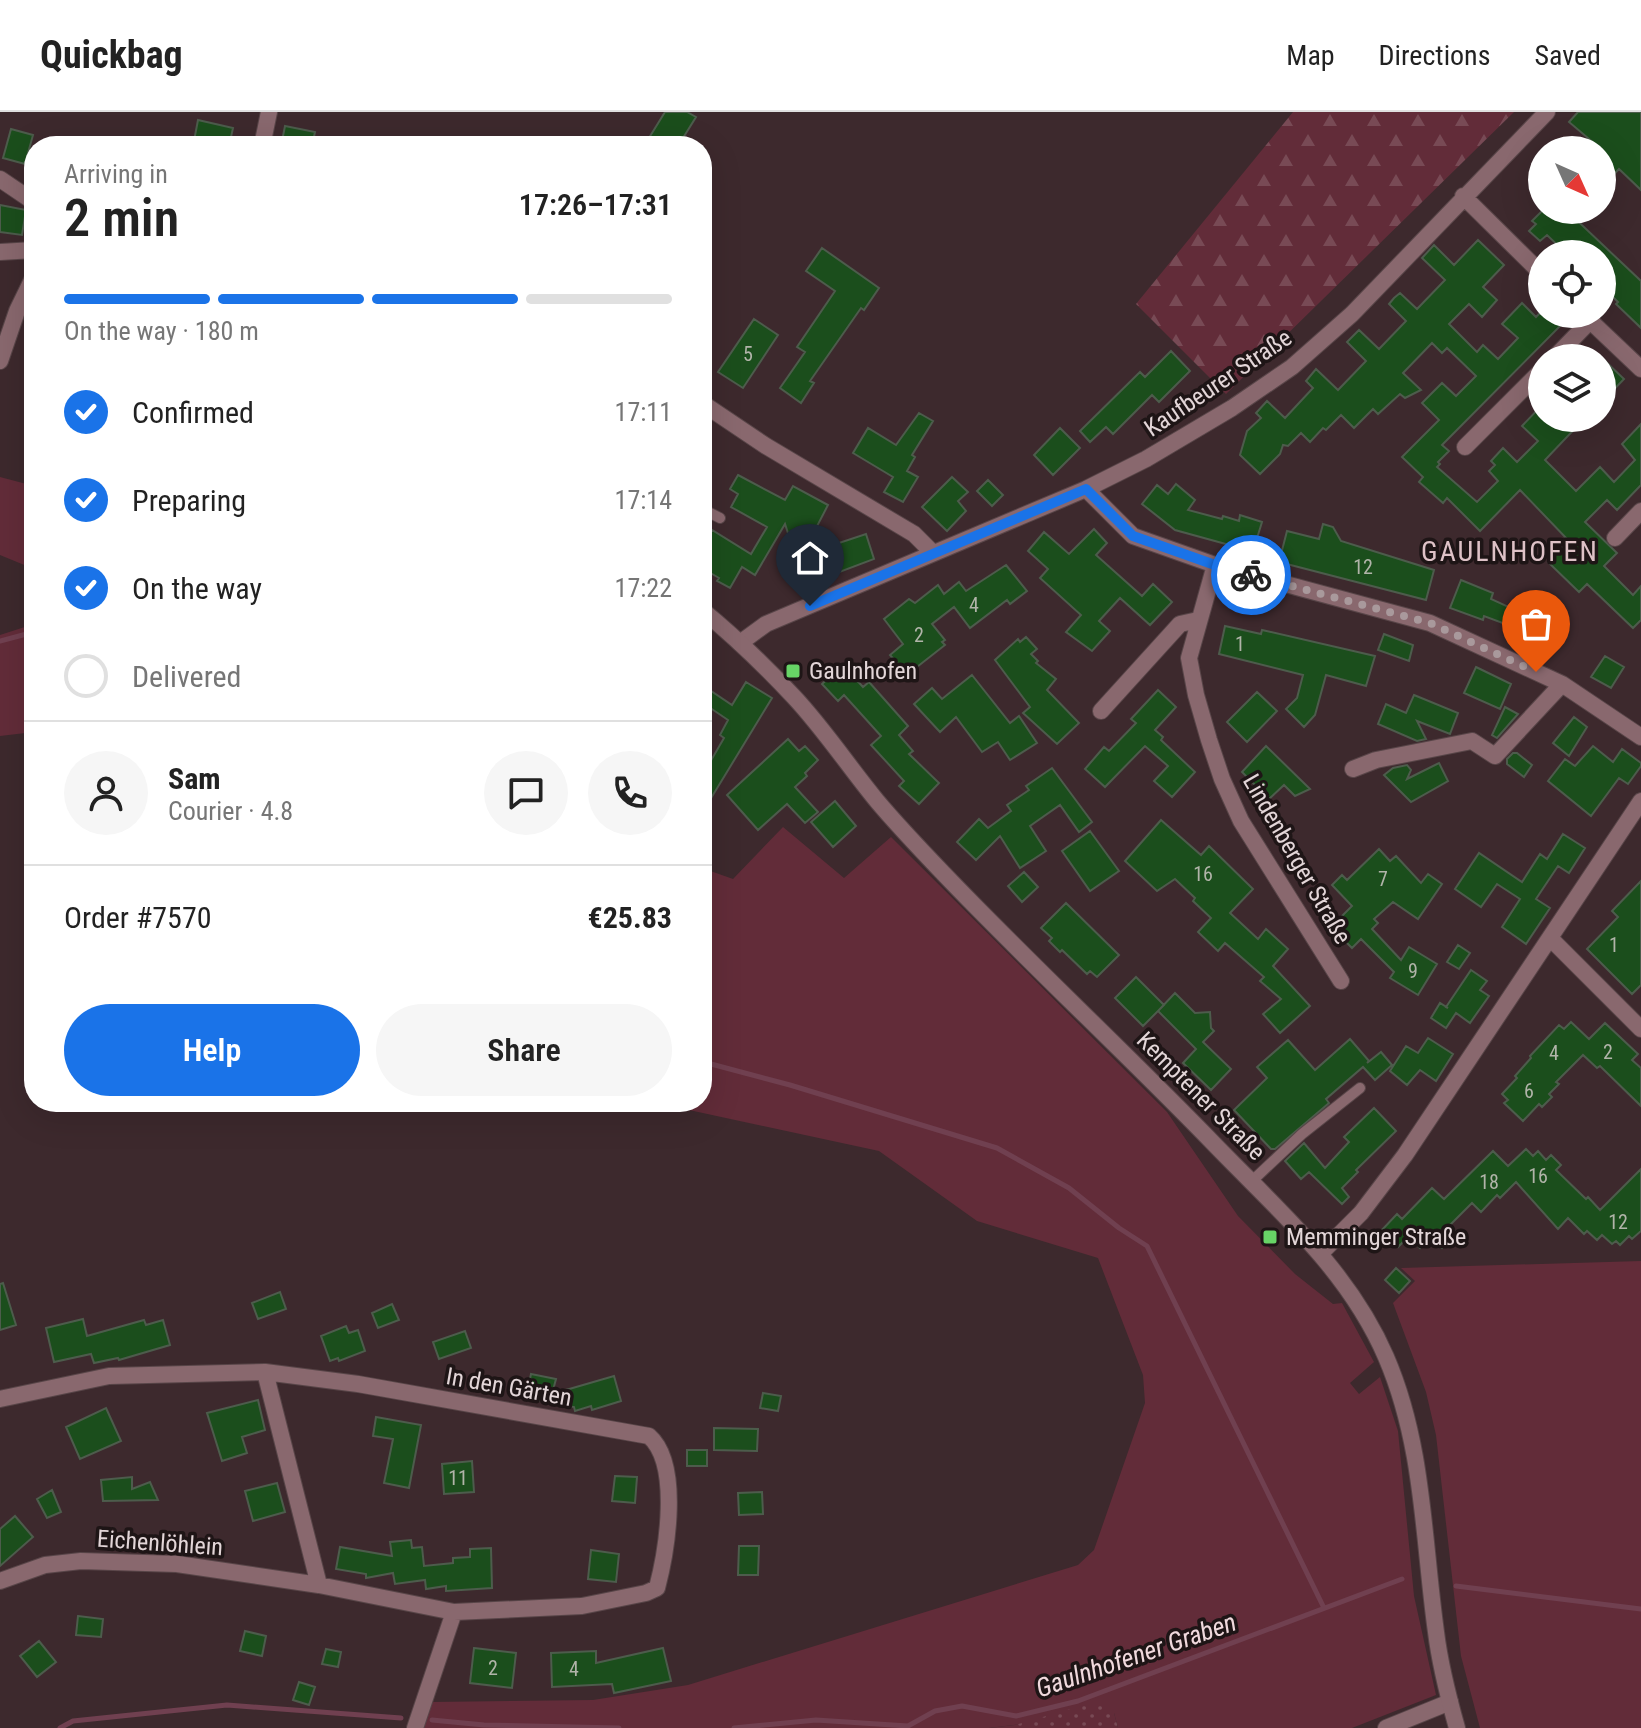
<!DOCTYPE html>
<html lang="en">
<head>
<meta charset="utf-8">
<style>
	:root { --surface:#fff; --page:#f6f6f6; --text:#222; --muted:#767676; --line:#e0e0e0; --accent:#1a73e8 }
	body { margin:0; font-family:"Roboto Condensed",sans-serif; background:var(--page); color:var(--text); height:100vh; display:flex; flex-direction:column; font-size:30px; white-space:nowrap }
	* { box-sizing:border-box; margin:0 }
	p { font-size:26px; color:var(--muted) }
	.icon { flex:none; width:44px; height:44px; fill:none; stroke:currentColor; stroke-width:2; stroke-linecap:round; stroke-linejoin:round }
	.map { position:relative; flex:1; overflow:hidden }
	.panel { position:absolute; left:24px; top:24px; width:688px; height:976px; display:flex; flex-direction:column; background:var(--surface); border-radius:32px; box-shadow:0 8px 32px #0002 }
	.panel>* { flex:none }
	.needle { width:52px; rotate:135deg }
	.fabs { position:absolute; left:1528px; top:24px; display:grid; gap:16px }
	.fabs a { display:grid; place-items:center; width:88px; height:88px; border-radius:50%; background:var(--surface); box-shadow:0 8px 32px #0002; font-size:40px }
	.pin { position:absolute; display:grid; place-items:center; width:68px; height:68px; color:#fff; margin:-82px -34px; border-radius:50% 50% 50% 0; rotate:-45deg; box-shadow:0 0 8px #0007 }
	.pin .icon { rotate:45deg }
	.courier { position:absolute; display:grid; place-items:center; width:80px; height:80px; margin:-40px; border:6px solid #1a73e8; border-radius:50%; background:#fff; color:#222; box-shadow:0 2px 10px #0007 }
	.headline em { font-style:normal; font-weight:600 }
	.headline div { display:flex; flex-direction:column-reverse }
	.headline { display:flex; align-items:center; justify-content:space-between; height:136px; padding:0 40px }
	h1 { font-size:52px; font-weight:600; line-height:60px }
	.bar { display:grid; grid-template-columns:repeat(4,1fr); gap:12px 8px; align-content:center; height:96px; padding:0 40px }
	.bar i { height:10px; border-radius:6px; background:var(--line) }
	.bar .active { background:var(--accent) }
	.bar p { grid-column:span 4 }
	.line { display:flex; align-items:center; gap:20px; padding:0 40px; border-top:2px solid var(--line) }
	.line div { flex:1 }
	.round { display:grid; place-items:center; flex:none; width:84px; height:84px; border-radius:42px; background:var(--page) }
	ol { padding:0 40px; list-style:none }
	li { display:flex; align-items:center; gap:24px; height:88px }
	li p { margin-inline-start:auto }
	li .icon { padding:8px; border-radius:50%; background:var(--accent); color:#fff; stroke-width:4 }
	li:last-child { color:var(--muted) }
	li i { width:44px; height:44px; border:4px solid var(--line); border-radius:50% }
	.button { display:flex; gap:16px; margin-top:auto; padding:16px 40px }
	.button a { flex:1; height:92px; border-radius:48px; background:var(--accent); color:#fff; font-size:32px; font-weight:600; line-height:92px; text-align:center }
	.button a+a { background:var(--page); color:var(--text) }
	header { display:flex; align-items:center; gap:48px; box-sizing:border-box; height:112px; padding:0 40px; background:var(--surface); border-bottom:2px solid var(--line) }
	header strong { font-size:38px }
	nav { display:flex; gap:44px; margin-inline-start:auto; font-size:28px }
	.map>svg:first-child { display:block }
	.grass { fill:#622c39 }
	.forest { fill:url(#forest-firs) }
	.park { fill:url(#park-dots) }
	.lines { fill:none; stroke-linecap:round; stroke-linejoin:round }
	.stream { stroke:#704050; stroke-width:5 }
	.building { fill:#1b4e1c; stroke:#4d5c4c; stroke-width:2 }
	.service-casing { stroke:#584548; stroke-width:12 }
	.minor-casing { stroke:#584548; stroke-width:18 }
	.tertiary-casing { stroke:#584548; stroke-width:18 }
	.service { stroke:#89686e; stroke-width:10 }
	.minor { stroke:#89686e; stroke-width:16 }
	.tertiary { stroke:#89686e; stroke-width:16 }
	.done { stroke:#a9999c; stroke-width:8; stroke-dasharray:0 14.4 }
	.route { stroke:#1a73e8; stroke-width:10 }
	.poi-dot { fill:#67d466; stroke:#1e1516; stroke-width:3 }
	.labels { text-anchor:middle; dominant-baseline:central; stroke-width:7; stroke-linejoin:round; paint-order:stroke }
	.number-label { font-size:20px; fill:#b1b4a9 }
	.street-label { font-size:24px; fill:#e3d6d8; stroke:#1e1516 }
	.poi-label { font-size:24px; fill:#e3d6d8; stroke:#1e1516; text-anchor:start }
	.water-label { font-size:26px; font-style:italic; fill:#f0d9dd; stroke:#1e1516 }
	.quarter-label { font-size:28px; letter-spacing:2px; fill:#dec2c7; stroke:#1e1516 }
</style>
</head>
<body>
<header>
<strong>Quickbag</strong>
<nav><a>Map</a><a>Directions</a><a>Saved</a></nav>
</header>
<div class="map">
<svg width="1641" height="1616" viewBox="0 0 1641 1616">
	<defs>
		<pattern id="forest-firs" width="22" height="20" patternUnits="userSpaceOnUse" patternTransform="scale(2)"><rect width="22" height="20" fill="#622c39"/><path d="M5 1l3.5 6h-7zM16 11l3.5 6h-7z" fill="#784a55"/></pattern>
		<pattern id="park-dots" width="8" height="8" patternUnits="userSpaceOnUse" patternTransform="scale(2)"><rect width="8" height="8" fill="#622c39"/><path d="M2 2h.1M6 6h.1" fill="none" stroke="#784a55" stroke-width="1.8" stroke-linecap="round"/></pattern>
	</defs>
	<rect width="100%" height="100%" fill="#3d292d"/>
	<path class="grass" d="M0,365L34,374V457L0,443Z
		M34,512V620L0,624V523Z
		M783,715L844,766L891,725L1167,1000L1238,1104L1295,1162L1333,1192L1342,1191L1374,1250L1350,1271L1359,1282L1380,1265L1398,1319L1414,1484L1436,1583L1352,1616H1118L1114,1601L989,1616H419L431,1590L593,1588L688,1573L1078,1453L1094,1438L1145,1291L1143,1263L1098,1146L977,1109L879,1039L652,990H702V756L733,767Z
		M1641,1149V1616H1480L1461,1544L1436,1323L1426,1280L1393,1191L1415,1169L1401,1156Z"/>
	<path class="forest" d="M1293,0H1514L1226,282L1136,192Z"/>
	<path class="park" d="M1095,1590L1114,1601L1118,1616H989L1015,1613Z"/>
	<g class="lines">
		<path class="stream" d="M0,529L34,520
			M702,947L711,952L790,973L997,1036L1069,1076L1119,1116L1147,1134L1324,1496
			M1456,1474L1641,1497
			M432,1608L484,1613L619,1616
			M60,1616L73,1609L227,1593L401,1606
			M734,1616L816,1608L908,1614L935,1599L962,1594L1016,1604L1078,1589L1402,1467"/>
	</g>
	<path class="building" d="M665,0H687L696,5L678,34H644Z
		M1578,0H1641V78L1619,57L1602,75V38L1569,10Z
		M198,8L233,16L229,34H193Z
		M285,14L315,20L312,34H281Z
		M11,17L33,23L25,52L3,46Z
		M0,93L26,98L22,123L0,120Z
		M1543,98H1566L1641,169V216L1616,192L1618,190L1602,174V142H1567L1547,123L1540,129L1529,119L1536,112L1532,109Z
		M1478,128L1504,153L1483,175L1497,188L1482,205L1469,192L1449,212L1477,240L1483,233L1498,247L1518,226L1502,212L1522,191L1536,205L1539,202H1572L1442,333L1449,339L1438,350L1440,352L1437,355L1477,390L1498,369L1489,359L1495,353L1491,349L1503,336L1517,350L1538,329L1522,314L1542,293V306H1585L1545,348L1576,379L1600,355L1614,370L1635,348L1622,332L1641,312V373L1617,398L1607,388L1585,410L1617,441L1604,454L1633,483L1641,474V508L1633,516L1587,472L1579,480L1548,450L1569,429L1520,378L1480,419L1447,386L1443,391L1419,370L1423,365L1402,345L1439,308L1422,291L1442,271L1456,284L1476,264L1447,236L1442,241L1432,231L1403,261L1421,278L1405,286L1400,282L1378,302L1373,297L1354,316L1341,303L1326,318L1323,316L1310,330L1301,321L1288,334L1283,333L1280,342L1260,362L1240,343L1247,319L1261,306L1256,301L1267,289L1285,306L1313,276L1306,269L1316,257L1338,278L1366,249L1347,230L1359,218L1379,237L1406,209L1389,192L1394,186L1400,181L1417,197L1445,168L1422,146L1434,133L1454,153Z
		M822,136L879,176L864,198L861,196L810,269L814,271L801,291L780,276L805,240L797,235L835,179L806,159Z
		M754,207L778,223L743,276L718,260Z
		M1171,239L1190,259L1159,290L1152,283L1113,322L1106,315L1090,330L1080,319L1140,260L1145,265Z
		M1602,246L1624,267L1602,290Z
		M919,301L933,309L912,343L915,345L907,359L918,365L903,390L884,380L893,365L853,341L868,316L896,333Z
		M1060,316L1080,336L1053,363L1034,343Z
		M738,363L785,388L793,374L828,393L815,418L821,437L866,422L874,447L805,473L785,412L755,463L742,455L730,476L717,469L719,466L702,456V417L710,422L712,418L751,442L767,415L731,395L738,382L730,377Z
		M952,365L968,380L958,389L966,399L947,419L922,395Z
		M988,368L1003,383L992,394L977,379Z
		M1176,372L1195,388L1188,398L1222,407L1223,404L1239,409L1240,403L1262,410L1254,436L1234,430L1233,434L1175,418L1142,392L1157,373L1168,382Z
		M1323,412L1333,415L1341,429L1434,458L1426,488L1279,450L1287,419L1319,427Z
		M1094,417L1107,431L1096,443L1142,484L1153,472L1172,490L1150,513L1120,486L1099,509L1110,519L1092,539L1066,520L1081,503L1040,466L1048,457L1028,439L1044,420L1069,442Z
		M1006,453L1027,479L1010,492L1007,488L970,516L954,495L932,512L945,528L942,530L945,533L908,562L904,559L890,543L903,532L884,507L909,487L915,491L938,473L944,482L959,470L966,479Z
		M1461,468L1493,481L1491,487L1561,519L1550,541L1538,535L1536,538L1514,526L1519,517L1484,504L1483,508L1450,496Z
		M1225,514L1261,522L1262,518L1375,544L1366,574L1326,563L1315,603L1304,615L1286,597L1297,586L1303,563L1219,542Z
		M1384,522L1413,533L1409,549L1378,538Z
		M1026,525L1037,537L1031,542L1038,549L1036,551L1056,567L1047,578L1079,611L1057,632L1023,601L1030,595L995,548L1018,527L1020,530Z
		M1605,544L1624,555L1611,576L1591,565Z
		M843,553L863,575L869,570L908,614L899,623L913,639L909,642L939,671L919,692L899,674L904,669L871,633L881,624L844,583L838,589L822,572Z
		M1476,555L1511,572L1500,597L1464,581Z
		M972,563L1010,611L1019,604L1037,631L1010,648L998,630L982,640L956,605L940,620L914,592L932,576L942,587Z
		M746,570L772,586L702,701V664L724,626L720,623L728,608L703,591L711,579L732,593Z
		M1158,578L1176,595L1155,618L1163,625L1161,628L1195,660L1172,685L1154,669L1168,654L1145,634L1105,675L1085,657L1104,635L1109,639L1136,611L1131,607Z
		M1257,580L1277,599L1247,630L1227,610Z
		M1414,583L1458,601L1450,622L1417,609L1426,627L1417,629L1378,612L1386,592L1406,601Z
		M1505,595L1518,602L1497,626L1492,623Z
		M1574,605L1587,615L1569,644L1553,631Z
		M788,627L799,639L805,634L818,648L805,661L807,664L795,675L818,700L805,711L787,692L758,718L727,683Z
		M1266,634L1310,677L1295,684L1284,673L1269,687L1242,660Z
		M1593,634L1613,650L1622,637L1641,651V654L1628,672L1619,666L1591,704L1548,669L1565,647L1575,654Z
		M1513,641H1517L1532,653L1524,665L1507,652V647Z
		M1439,651L1448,669L1411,690L1384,663L1393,656L1407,653L1411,658L1407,667Z
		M1052,656L1092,710L1079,720L1060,693L1030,714L1046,739L1020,756L1000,724L976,748L957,730L979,707L988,716L1011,699L1007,693L1029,678L1026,674Z
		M835,689L856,714L833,735L811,710Z
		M1161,708L1201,743L1209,734L1253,777L1230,801L1258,827L1266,817L1288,837L1273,854L1310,894L1280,921L1263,902L1281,887L1260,869L1264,865L1225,831L1218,839L1198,820L1211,806L1193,789L1195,786L1175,767L1157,779L1125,749Z
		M1090,719L1119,759L1090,779L1062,739Z
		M1563,722L1585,736L1569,761L1558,754L1536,787L1550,796L1526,832L1502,815L1520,787L1497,772L1481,795L1455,777L1479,741L1522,770L1540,742L1547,747Z
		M1379,737L1390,749L1396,744L1421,771L1428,762L1442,772L1418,807L1393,790L1374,807L1378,811L1372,817L1401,848L1409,835L1437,852L1418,883L1390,866L1394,860L1361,827L1352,836L1331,815L1352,794L1332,773L1342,763L1347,768Z
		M1024,760L1038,775L1022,790L1008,774Z
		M1641,769V873L1632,882L1587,837L1618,805L1612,799Z
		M1066,791L1119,843L1097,865L1090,859L1087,862L1062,838L1060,840L1049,829L1052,826L1041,816Z
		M1458,833L1470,841L1459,857L1447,850Z
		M1471,858L1487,869L1480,878L1489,884L1470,911L1456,901L1446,916L1431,906L1440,891L1448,896L1446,895Z
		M1136,865L1164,893L1143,914L1115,886Z
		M1175,881L1195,901L1210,900L1211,916L1214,919L1203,930L1231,957L1211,978L1183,951L1196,937L1158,899Z
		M1571,910L1589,927L1605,911L1638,942L1632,948L1641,956V994L1600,954L1597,956L1583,943L1556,970L1559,972L1549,982L1552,985L1542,995L1539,992L1523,1009L1504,991L1508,988L1502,982L1517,966L1515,964L1531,946L1530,944L1559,913L1564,917Z
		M1428,926L1453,942L1436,969L1420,958L1407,973L1390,959L1406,934L1418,941Z
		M1350,927L1369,949L1367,951L1381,940L1392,953L1375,968L1363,955L1326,987L1329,991L1275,1037H1271L1234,998L1267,966L1257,955L1288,928L1315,958Z
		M1374,996L1396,1019L1356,1058L1358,1060L1342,1076L1349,1085L1342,1092L1309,1060L1301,1067L1285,1049L1304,1031L1325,1056L1349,1030L1344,1025Z
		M1526,1037L1533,1044L1538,1039L1546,1048L1551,1043L1561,1053L1556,1058L1586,1087L1588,1085L1600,1098L1641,1057V1119L1632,1127L1629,1124L1620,1133L1616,1129L1612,1132L1602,1123L1597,1128L1587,1119L1584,1122L1568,1106L1558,1117L1516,1070L1500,1086L1497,1083L1481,1100L1472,1091L1449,1114L1456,1120L1442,1136L1430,1125L1420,1136L1408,1125L1398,1135L1381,1119L1397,1102L1402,1107L1432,1076L1444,1087L1493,1039L1508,1054Z
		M1396,1156L1410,1169L1399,1181L1385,1168Z
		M3,1171L16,1213L0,1218V1172Z
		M280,1180L286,1197L258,1207L252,1191Z
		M392,1192L399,1208L378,1216L372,1201Z
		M83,1207L87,1224L144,1208L146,1213L163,1208L170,1233L119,1248L118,1246L94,1251L91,1242L54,1250L46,1216Z
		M346,1214L349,1221L358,1218L365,1239L339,1249L338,1246L330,1249L321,1224Z
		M465,1219L471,1236L439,1247L433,1230Z
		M531,1262L556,1267L552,1282L614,1264L621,1289L592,1298L591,1294L575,1299L574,1295L526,1286Z
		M763,1281L781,1284L778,1299L760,1296Z
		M258,1288L265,1318L242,1325L247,1341L222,1349L207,1301Z
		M106,1296L121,1329L80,1347L66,1315Z
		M376,1305L421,1313L409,1376L384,1371L393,1327L373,1324Z
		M714,1316L758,1317L757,1339L714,1338Z
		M687,1338H707V1354H687Z
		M472,1349L474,1380L444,1382L442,1352Z
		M615,1364L637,1365L635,1391L612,1389Z
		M132,1365V1377L150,1370L158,1388L103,1389L101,1368Z
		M277,1371L285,1400L253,1409L245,1379Z
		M52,1378L61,1400L47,1406L37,1387Z
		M762,1380L763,1402L739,1403L738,1381Z
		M15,1404L33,1425L0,1454V1417Z
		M411,1428L412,1436L422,1435L424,1454L453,1451V1446L470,1445V1437L491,1436L492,1476L446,1479V1474L426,1477L425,1468L395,1472L393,1461L366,1466V1462L336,1457L340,1435L392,1444L390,1430Z
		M739,1434H759L758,1463H738Z
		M591,1438L619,1442L616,1470L588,1467Z
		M78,1504L103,1507L101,1525L76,1523Z
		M245,1519L266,1524L262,1544L240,1539Z
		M39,1529L56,1550L37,1565L20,1544Z
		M474,1536L516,1541L512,1576L470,1571Z
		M663,1536L671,1569L614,1581L612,1572L552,1575L551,1541L596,1539V1551Z
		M326,1537L341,1540L338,1555L322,1552Z
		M299,1570L315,1575L309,1593L293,1588Z"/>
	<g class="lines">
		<g class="service-casing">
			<path id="service" d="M702,397L720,406
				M1252,1069L1302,1022L1360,976"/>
		</g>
		<g class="minor-casing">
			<path id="minor" d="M0,67L34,90
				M1463,84L1542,162
				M0,140L34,138
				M1583,202L1641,257
				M1554,246L1590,209
				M0,249L17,199L34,164
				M702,291L766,334L914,422L932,440
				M1465,335L1542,258
				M1086,377L1133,424L1215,453L1430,511L1562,572L1641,625
				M1615,426L1641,399
				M1215,453L1189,546L1196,583L1209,628L1222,667L1241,709L1341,869
				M740,531L766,512L1086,377L1146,347L1232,296L1292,255L1352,202L1547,0
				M1101,599L1180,512L1198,508
				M1353,657L1376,648L1472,629L1495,644L1562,572
				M1550,826L1641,917
				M1321,1141L1361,1101L1405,1043L1641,689
				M265,1260L319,1473
				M0,1287L109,1264L265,1260L358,1272L649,1324C681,1352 667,1438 657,1476L646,1481L582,1494L454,1500L319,1473L177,1452L81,1449L45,1453L0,1469
				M415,1616L454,1500
				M1386,1616L1450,1590"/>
		</g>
		<g class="tertiary-casing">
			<path id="tertiary" d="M262,34L269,0
				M702,498C735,525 765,554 794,585C824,617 849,655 877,689C898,714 921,738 943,761C1032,854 1127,942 1216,1034C1280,1100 1349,1159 1386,1245C1424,1333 1423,1427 1436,1520C1440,1553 1448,1584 1457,1616"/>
		</g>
		<use href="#service" class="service"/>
		<use href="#minor" class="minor"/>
		<use href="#tertiary" class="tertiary"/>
	</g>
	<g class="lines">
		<path class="done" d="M1251,463L1430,511L1536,560"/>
		<path class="route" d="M810,494L1086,377L1133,424L1215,453L1251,463"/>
	</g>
	<g class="poi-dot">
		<rect x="785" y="551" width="16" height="16" rx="4"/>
		<rect x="1262" y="1117" width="16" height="16" rx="4"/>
	</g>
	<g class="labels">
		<g class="number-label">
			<text x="748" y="242">5</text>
			<text x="1363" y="455">12</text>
			<text x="974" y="493">4</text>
			<text x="919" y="523">2</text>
			<text x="1240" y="532">1</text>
			<text x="1203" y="762">16</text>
			<text x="1383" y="767">7</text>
			<text x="1614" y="833">1</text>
			<text x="1413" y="859">9</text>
			<text x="1608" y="940">2</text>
			<text x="1554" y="941">4</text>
			<text x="1529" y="979">6</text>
			<text x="1538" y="1064">16</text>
			<text x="1489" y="1070">18</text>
			<text x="1618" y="1110">12</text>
			<text x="458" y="1366">11</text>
			<text x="493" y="1556">2</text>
			<text x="574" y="1557">4</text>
		</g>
		<g class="street-label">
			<text transform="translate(1218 271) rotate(-34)">Kaufbeurer Straße</text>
			<text transform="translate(1297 747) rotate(60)">Lindenberger Straße</text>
			<text transform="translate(1201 984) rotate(45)">Kemptener Straße</text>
			<text transform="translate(509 1275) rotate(10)">In den Gärten</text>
			<text transform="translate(160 1431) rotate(4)">Eichenlöhlein</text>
		</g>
		<g class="poi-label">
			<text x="809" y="559">Gaulnhofen</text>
			<text x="1286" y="1125">Memminger Straße</text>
		</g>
		<g class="water-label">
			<text transform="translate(1136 1543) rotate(-19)">Gaulnhofener Graben</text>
		</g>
		<g class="quarter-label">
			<text x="1510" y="439">GAULNHOFEN</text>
		</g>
	</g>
</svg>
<div class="fabs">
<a><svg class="needle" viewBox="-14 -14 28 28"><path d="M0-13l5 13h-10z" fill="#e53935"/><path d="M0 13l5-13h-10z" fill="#767676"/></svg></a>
<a><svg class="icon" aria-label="locate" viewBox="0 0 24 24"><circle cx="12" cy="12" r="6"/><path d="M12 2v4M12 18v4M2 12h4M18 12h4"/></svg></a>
<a><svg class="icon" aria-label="layers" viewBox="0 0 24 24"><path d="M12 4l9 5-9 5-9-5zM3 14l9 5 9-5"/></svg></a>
</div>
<div class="pin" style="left:1536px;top:560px;background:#ea580c"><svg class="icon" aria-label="bag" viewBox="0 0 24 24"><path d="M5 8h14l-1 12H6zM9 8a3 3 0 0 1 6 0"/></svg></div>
<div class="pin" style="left:810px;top:494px;background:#1f2937"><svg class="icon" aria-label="home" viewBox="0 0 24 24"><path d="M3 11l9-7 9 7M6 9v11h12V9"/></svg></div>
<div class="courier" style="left:1251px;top:463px"><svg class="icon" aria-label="bike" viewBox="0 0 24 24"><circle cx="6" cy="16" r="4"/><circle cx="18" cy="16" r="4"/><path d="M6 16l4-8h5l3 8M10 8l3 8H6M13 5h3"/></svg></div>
<section class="panel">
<div class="headline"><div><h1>2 min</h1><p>Arriving in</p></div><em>17:26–17:31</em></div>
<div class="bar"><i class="active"></i><i class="active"></i><i class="active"></i><i></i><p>On the way · 180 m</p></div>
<ol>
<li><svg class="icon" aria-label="check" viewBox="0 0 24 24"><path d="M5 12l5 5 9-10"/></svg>Confirmed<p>17:11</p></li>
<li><svg class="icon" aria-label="check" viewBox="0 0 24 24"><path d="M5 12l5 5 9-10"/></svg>Preparing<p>17:14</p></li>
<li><svg class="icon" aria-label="check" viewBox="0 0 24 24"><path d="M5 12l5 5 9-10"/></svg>On the way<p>17:22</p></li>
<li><i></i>Delivered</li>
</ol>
<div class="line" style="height:144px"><a class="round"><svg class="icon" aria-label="person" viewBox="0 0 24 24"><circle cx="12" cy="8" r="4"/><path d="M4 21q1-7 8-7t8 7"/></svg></a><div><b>Sam</b><p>Courier · 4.8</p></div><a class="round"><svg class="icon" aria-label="chat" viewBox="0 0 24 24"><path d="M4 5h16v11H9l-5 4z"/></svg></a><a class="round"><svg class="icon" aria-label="phone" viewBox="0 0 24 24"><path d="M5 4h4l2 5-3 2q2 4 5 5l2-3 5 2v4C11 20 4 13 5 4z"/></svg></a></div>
<div class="line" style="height:104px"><div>Order #7570</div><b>€25.83</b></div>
<div class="button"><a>Help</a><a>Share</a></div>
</section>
</div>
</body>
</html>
